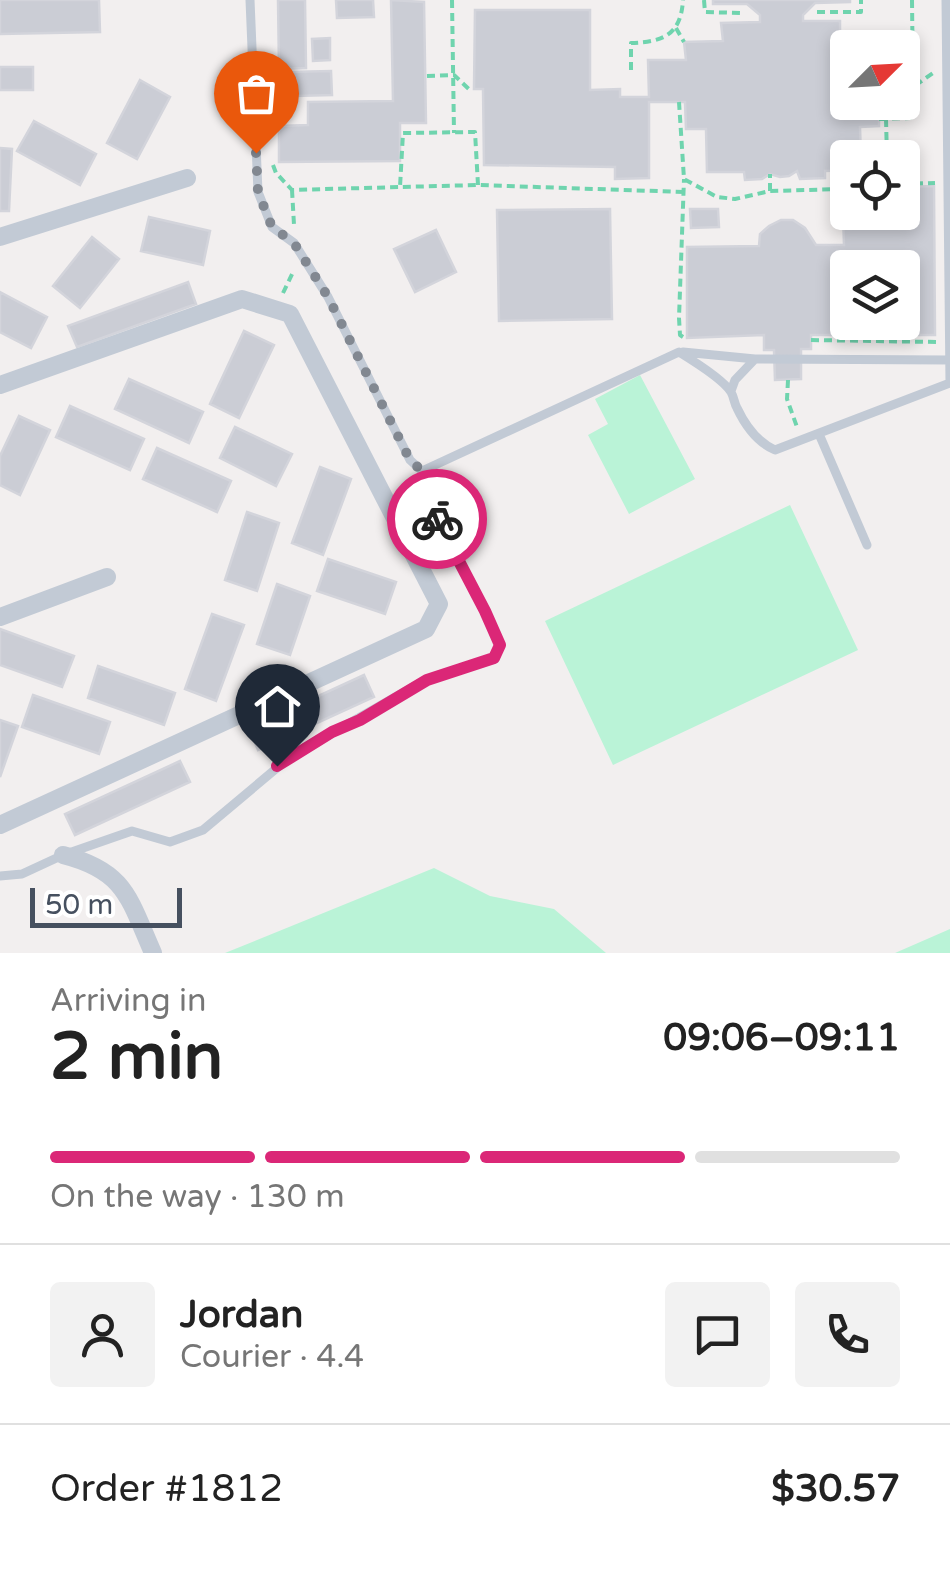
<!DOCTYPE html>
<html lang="en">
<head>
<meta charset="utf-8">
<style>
	:root { --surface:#fff; --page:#f2f2f2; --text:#222; --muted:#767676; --line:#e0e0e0; --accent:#db2777 }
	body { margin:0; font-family:"Varela Round",sans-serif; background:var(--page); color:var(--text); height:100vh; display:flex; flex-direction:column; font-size:38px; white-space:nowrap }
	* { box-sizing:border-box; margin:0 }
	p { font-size:32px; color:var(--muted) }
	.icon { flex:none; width:55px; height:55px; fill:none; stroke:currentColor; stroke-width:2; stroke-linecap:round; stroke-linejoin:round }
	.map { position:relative; height:953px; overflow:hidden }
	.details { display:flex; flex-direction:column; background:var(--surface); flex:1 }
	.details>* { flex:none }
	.needle { width:65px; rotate:66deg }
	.buttons { position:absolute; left:830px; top:30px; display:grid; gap:20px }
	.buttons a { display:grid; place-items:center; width:90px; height:90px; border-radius:10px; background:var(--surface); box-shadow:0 5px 15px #0003; font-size:50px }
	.scale { position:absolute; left:30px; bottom:25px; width:152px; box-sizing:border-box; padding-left:10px; border:5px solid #46505f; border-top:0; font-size:28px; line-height:35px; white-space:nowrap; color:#46505f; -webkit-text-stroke:8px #fff; paint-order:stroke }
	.pin { position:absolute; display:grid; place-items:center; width:85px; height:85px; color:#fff; margin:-102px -42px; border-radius:50% 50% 50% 0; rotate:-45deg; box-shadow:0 0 10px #0007 }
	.pin .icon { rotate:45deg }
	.courier { position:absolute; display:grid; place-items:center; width:100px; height:100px; margin:-50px; border:8px solid #db2777; border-radius:50%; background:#fff; color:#222; box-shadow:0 2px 12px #0007 }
	.summary em { font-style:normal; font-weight:800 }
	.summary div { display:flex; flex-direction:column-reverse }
	.summary { display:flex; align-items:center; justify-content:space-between; height:170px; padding:0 50px }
	h1 { font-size:65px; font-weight:800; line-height:75px }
	.bar { display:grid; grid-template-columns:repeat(4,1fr); gap:15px 10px; align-content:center; height:120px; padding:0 50px }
	.bar i { height:12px; border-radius:8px; background:var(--line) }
	.bar .selected { background:var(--accent) }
	.bar p { grid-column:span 4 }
	.line { display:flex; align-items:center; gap:25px; padding:0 50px; border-top:2px solid var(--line) }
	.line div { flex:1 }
	.round { display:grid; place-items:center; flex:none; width:105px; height:105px; border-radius:10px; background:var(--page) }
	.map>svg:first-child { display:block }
	.green { fill:#baf3d7 }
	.building { fill:#cbcdd5; stroke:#d3d4db; stroke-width:2.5; fill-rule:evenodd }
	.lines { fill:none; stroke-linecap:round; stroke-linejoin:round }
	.path { stroke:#6fd4ae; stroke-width:4; stroke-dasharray:8 5; stroke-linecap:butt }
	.lane { stroke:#c2cad5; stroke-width:9 }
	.street { stroke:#c2cad5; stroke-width:18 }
	.done { stroke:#828891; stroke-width:10; stroke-dasharray:0 18 }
	.route { stroke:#db2777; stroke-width:12 }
</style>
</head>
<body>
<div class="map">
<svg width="950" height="953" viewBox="0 0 950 953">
	<rect width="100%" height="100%" fill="#f2efef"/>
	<path class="green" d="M640,375L695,479L629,514L588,435L608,424L595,399Z
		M790,505L858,650L613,765L545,621Z
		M434,868L490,896L554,909L606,953H225Z
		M950,929V953H895Z"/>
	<path class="building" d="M0,0H99L100,32L0,34Z
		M278,0H305L306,68L279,69Z
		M336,0H373L374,17L337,18Z
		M391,0L424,2L426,123H400V161L279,162V126L308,125V102L393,101Z
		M713,0H850V2L815,3L803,15V21H840V35L883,34L884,48H848V102H879V126L860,127L861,158H848V170L825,171V178L800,179L797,171L789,176L780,177L770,174L762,179L745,180L744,172H707L706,129H686L685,102H649V178L615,179V167L484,165L483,89H474L475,10H590V90L620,89V97H649L648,60H686L684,42L723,41L721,23L760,22V15L747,4H713Z
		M330,38V60L313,61L312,39Z
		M0,67H33V90H0Z
		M331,71L332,95L296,96V79H288V72Z
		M140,80L170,97L137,159L107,143Z
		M34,121L96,154L80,185L17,151Z
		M0,148L12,149L9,211H0Z
		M934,186L935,335H811V349H801V379L775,380L774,350H764V335L687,338V247L759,246L760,234L769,226L781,220H793L805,228L816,245H844L842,189H848V212H902V187ZM848,268H902V322H848Z
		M610,209L612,319L499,321L497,210Z
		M690,209H718L719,227L691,228Z
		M149,217L210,231L203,265L141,251Z
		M436,230L456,272L415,292L394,249Z
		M92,237L119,259L80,308L53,286Z
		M188,282L196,304L77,347L68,326Z
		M0,292L47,317L31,348L0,332Z
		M244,331L274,345L239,418L210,404Z
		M129,379L203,412L189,443L115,409Z
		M70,406L144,439L130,470L56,437Z
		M19,416L50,430L20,495L0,485V456Z
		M235,427L292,454L276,486L220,458Z
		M157,448L231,481L217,512L143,479Z
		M320,467L351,479L323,555L292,543Z
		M247,512L279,523L257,591L225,580Z
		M328,559L396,582L385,614L317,591Z
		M277,584L310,596L290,655L257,644Z
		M212,614L244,625L216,701L185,689Z
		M0,629L74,656L62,687L0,665Z
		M98,666L175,693L164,725L88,698Z
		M364,675L374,697L258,750L249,728Z
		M33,695L110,722L99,754L22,727Z
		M0,720L18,726L0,777Z
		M180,761L190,782L75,835L65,814Z"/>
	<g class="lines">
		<path class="path" d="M452,0L454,133
			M704,0L705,12L741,13
			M912,0L913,87
			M817,12H861V0
			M676,28L684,42
			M631,70V43C663,42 681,35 683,0
			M427,76L454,75L472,92
			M679,102L684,179L717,197L735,199L770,191L842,189
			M879,119L910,118L913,87L933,73
			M886,119L887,158
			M273,165L276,173L292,190L400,187
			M902,184L935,183
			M478,185L475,132L403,133L400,187L478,185L684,192
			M292,190L294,225
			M770,191V174
			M283,293L294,270
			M683,337L680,335L679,318L684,179
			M811,340L936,342
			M788,380L787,399L797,427"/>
		<path class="lane" d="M250,0L258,192L272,227L294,243L328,297L410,460L422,471L679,352C692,360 723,379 731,392C734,397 734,403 737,408C745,425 757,442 775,450L950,383
			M946,0L950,383
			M683,352L755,359
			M731,391L735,380L755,359L949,360
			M819,434L867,545
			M0,876L22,874L63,855L132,831L170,842L203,830L290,757L427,679L495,659L500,645L485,611L428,502L422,471"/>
		<path class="street" d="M0,237L187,178
			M0,385L242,299L290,314L439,604L426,629L0,825
			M0,617L107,577
			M63,855C126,871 129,899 153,953"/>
	</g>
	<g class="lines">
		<path class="done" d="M256,153L258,192L272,227L294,243L328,297L410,460L422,471L428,502L437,519"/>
		<path class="route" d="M277,766L332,732L360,720L427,680L494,658L500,645L485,611L437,519"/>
	</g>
</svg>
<div class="buttons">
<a><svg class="needle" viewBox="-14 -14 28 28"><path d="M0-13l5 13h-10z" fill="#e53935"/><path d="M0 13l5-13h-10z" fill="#767676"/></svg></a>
<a><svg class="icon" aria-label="locate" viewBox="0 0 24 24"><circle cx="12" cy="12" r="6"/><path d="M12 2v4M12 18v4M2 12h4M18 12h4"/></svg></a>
<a><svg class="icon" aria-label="layers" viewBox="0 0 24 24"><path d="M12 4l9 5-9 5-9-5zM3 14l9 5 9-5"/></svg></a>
</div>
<div class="scale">50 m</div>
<div class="pin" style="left:256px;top:153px;background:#ea580c"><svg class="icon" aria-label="bag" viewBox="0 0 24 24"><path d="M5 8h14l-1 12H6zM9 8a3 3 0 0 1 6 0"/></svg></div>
<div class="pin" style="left:277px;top:766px;background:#1f2937"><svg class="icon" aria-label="home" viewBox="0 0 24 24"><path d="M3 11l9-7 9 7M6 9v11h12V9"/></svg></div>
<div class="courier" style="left:437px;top:519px"><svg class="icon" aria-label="bike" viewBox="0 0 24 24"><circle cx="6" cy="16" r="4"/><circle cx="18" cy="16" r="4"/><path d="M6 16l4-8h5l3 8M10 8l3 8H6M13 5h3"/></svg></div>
</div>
<section class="details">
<div class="summary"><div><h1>2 min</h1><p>Arriving in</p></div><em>09:06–09:11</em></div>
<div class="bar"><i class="selected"></i><i class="selected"></i><i class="selected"></i><i></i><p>On the way · 130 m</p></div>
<div class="line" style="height:180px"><a class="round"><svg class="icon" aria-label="person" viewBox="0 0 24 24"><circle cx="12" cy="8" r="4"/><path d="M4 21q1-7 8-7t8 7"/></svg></a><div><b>Jordan</b><p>Courier · 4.4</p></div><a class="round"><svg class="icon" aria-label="chat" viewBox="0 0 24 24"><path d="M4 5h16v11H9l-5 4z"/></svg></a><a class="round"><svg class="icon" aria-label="phone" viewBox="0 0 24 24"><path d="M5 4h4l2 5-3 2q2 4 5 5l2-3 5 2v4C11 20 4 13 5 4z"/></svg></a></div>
<div class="line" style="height:130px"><div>Order #1812</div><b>$30.57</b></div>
</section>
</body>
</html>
